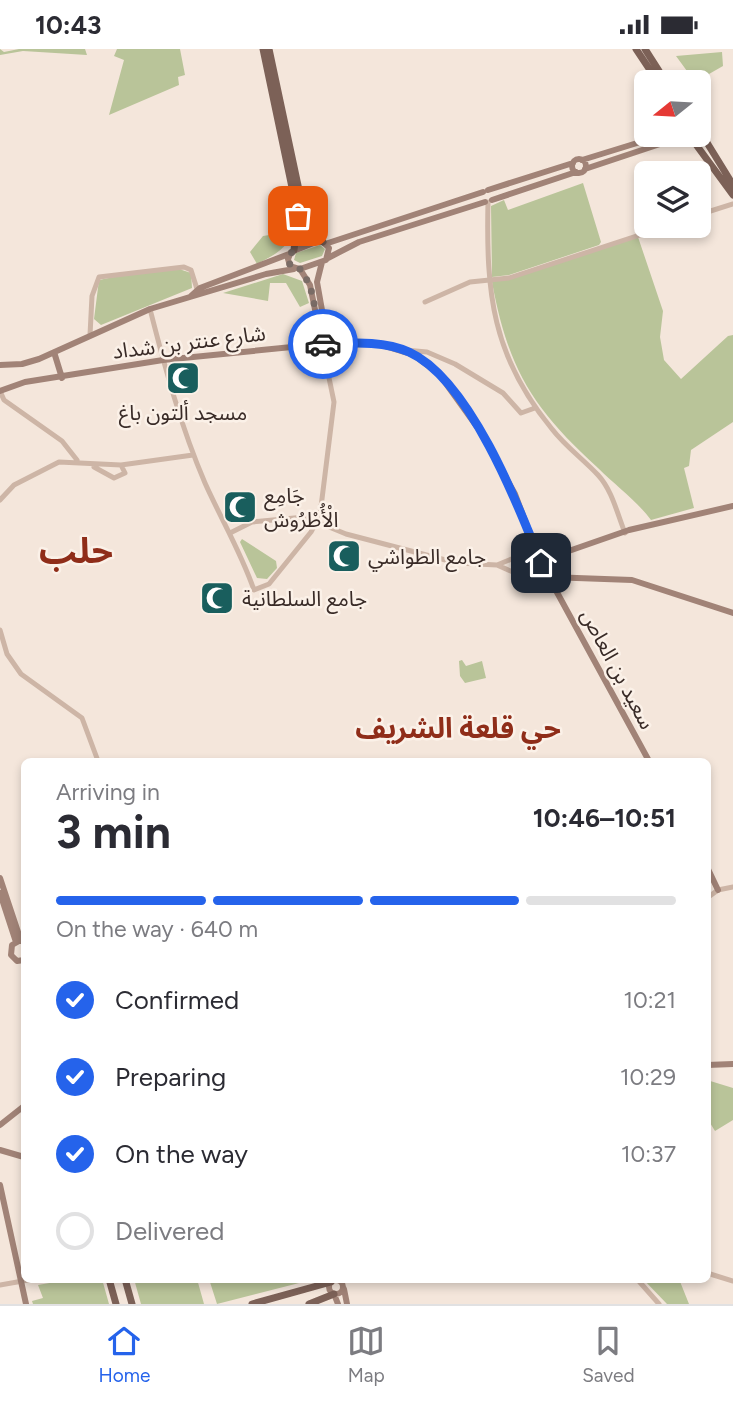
<!DOCTYPE html>
<html lang="en">
<head>
<meta charset="utf-8">
<style>
	:root { --surface:#fff; --page:#f2f2f3; --text:#2b2b33; --muted:#7c7c81; --line:#e1e1e2; --accent:#2563eb }
	body { margin:0; font-family:Figtree,"Noto Sans Arabic",sans-serif; background:var(--page); color:var(--text); height:100vh; display:flex; flex-direction:column; font-size:26px; white-space:nowrap }
	* { box-sizing:border-box; margin:0 }
	p { font-size:23px; color:var(--muted) }
	.icon { flex:none; width:38px; height:38px; fill:none; stroke:currentColor; stroke-width:2; stroke-linecap:round; stroke-linejoin:round }
	.map { position:relative; flex:1; overflow:hidden }
	.side { position:absolute; left:21px; top:709px; width:690px; height:525px; display:flex; flex-direction:column; background:var(--surface); border-radius:10px; box-shadow:0 4px 10px #0003 }
	.side>* { flex:none }
	.needle { width:46px; rotate:252deg }
	.fabs { position:absolute; left:634px; top:21px; display:grid; gap:14px }
	.fabs a { display:grid; place-items:center; width:77px; height:77px; border-radius:10px; background:var(--surface); box-shadow:0 4px 10px #0003; font-size:35px }
	.pin { position:absolute; display:grid; place-items:center; width:60px; height:60px; color:#fff; margin:-30px; border-radius:14px; box-shadow:0 4px 10px #0006 }
	.courier { position:absolute; display:grid; place-items:center; width:70px; height:70px; margin:-35px; border:5px solid #2563eb; border-radius:50%; background:#fff; color:#222; box-shadow:0 2px 9px #0007 }
	.head em { font-style:normal; font-weight:700 }
	.head div { display:flex; flex-direction:column-reverse }
	.head { display:flex; align-items:center; justify-content:space-between; height:119px; padding:0 35px }
	h1 { font-size:46px; font-weight:700; line-height:52px }
	.bar { display:grid; grid-template-columns:repeat(4,1fr); gap:10px 7px; align-content:center; height:84px; padding:0 35px }
	.bar i { height:9px; border-radius:5px; background:var(--line) }
	.bar .active { background:var(--accent) }
	.bar p { grid-column:span 4 }
	ol { padding:0 35px; list-style:none }
	li { display:flex; align-items:center; gap:21px; height:77px }
	li p { margin-inline-start:auto }
	li .icon { padding:7px; border-radius:50%; background:var(--accent); color:#fff; stroke-width:4 }
	li:last-child { color:var(--muted) }
	li i { width:38px; height:38px; border:4px solid var(--line); border-radius:50% }
	.status { display:flex; justify-content:space-between; align-items:center; height:49px; padding:0 35px; background:var(--surface); direction:ltr }
	.status svg { height:19px; fill:currentColor }
	.menu { display:flex; justify-content:space-around; align-items:center; height:98px; border-top:2px solid var(--line); background:var(--surface); font-size:19px; color:var(--muted) }
	.menu a { display:grid; justify-items:center; gap:4px }
	.menu .active { color:var(--accent) }
	.map>svg:first-child { display:block }
	.green { fill:#b9c499 }
	.lines { fill:none; stroke-linecap:round; stroke-linejoin:round }
	.tertiary { stroke:#cdb5a6; stroke-width:5 }
	.secondary { stroke:#a18377; stroke-width:6 }
	.primary { stroke:#7c6157; stroke-width:7 }
	.done { stroke:#7a6c66; stroke-width:7; stroke-dasharray:0 12.6 }
	.route { stroke:#2563eb; stroke-width:9 }
	.labels { text-anchor:middle; dominant-baseline:central; stroke-width:5; stroke-linejoin:round; paint-order:stroke }
	.street-label { font-size:21px; fill:#392b27; stroke:#fbf1e8 }
	.poi-label { font-size:21px; fill:#392b27; stroke:#fbf1e8; text-anchor:start }
	.district-label { font-size:28px; font-weight:bold; fill:#8f2d19; stroke:#fbf1e8 }
	.town-label { font-size:35px; font-weight:bold; fill:#8f2d19; stroke:#fbf1e8 }
</style>
</head>
<body>
<div class="status"><b>10:43</b><svg viewBox="0 0 49 12"><path d="M0 12V9h3v3zM5 12V6h3v6zM10 12V3h3v9zM15 12V0h3v12zM26 1h20v11H26zM47 4h2v5h-2z"/></svg></div>
<div class="map">
<svg width="733" height="1255" viewBox="0 0 733 1255">
	<rect width="100%" height="100%" fill="#f4e6db"/>
	<path class="green" d="M0,0L4,3L19,0H85L87,6L23,2L0,6Z
		M117,0H180L185,26L178,28L179,36L109,66L124,11L114,7Z
		M722,3L723,17L695,33L676,7Z
		M583,134L601,193L599,196L509,226L492,228L491,157L504,151L508,161Z
		M293,166C297,194 279,204 257,215L250,203L263,187L282,184L280,168Z
		M638,188L663,262L660,288L664,311L681,330L728,287L733,286V373L691,401L689,417L684,419L694,459L651,471C636,451 616,437 598,419C533,360 508,320 492,233Z
		M320,196L325,200L322,207L300,214L294,211L296,204Z
		M179,220L191,224L192,239L101,276L94,270L99,231L148,221Z
		M283,225L302,232L309,254L300,258L286,234H270L268,252L223,244Z
		M242,490L276,512L277,519L267,530L257,529L240,493Z
		M462,611L466,617L482,612L486,629L465,634L460,627L459,612Z
		M707,1031L733,1039V1071L715,1082L707,1069Z
		M72,1230H102L109,1255H33L32,1252L43,1249L38,1236Z
		M134,1230H197L204,1255H141Z
		M209,1230H306L307,1232L217,1255Z
		M643,1230H679L689,1255H667Z"/>
	<g class="lines">
		<path class="tertiary" d="M488,153C486,244 492,307 552,380C565,397 583,410 598,426C612,441 617,464 625,484
			M698,166L733,155
			M425,253L470,233L509,229L667,177
			M150,260C165,319 181,378 205,434C221,470 241,503 254,541L269,535L311,483L320,466L334,353L322,295
			M90,286L92,247L99,228L184,218L191,221L197,240
			M405,301L427,303L455,315L503,344L521,364L535,359
			M0,342L4,351L62,392L77,411
			M94,418L114,429L125,424L121,416
			M0,451L14,436L59,413L121,416L193,406
			M230,484L252,473L305,468L346,485L457,514L497,516L536,500
			M497,516L515,524L541,514
			M0,581L7,605L21,625L82,669L98,712
			M707,849L718,841L733,838
			M707,1224L733,1232
			M637,1230L659,1255
			M0,1236L34,1230"/>
		<path class="secondary" d="M572 117a7 7 0 1 1 14 0a7 7 0 1 1-14 0Z
			M582,111L663,86
			M585,120L672,91L696,89L701,84
			M488,141L573,114
			M492,151L576,123
			M316,193H323L329,199L326,211L300,220L290,217L288,210L291,203Z
			M325,195L483,143
			M328,209L359,193L485,153
			M322,213L317,233L328,295
			M300,220L310,236L322,295
			M191,247L200,239L289,205
			M54,303L62,329
			M0,316L22,315L39,310L150,260L266,225L294,220
			M0,342L25,333L163,311L322,295H378L414,306L439,325L480,382L515,445L541,514L649,712
			M540,512L629,481L733,457
			M549,528L632,531L733,564
			M707,818L718,841
			M0,829L21,892
			M0,844L16,893
			M19,892L12,896L11,906L17,912L24,911
			M707,1016L733,1015
			M0,1076L24,1057
			M0,1101L24,1108
			M0,1136L26,1255
			M329 1238a7 7 0 1 1 14 0a7 7 0 1 1-14 0Z
			M344,1240L347,1255
			M334,1245L338,1255"/>
		<path class="primary" d="M263,0L298,167L294,201
			M269,0L306,174L323,193
			M636,0L658,33
			M645,0L666,33
			M698,79L733,136
			M689,86L733,146
			M109,1230L116,1255
			M125,1230L132,1255
			M252,1255L331,1233
			M309,1255L334,1245"/>
	</g>
	<g class="lines">
		<path class="done" d="M298,167L297,191L288,212L292,219L300,220L310,236L323,295"/>
		<path class="route" d="M323,295C351,294 383,291 409,303C469,330 518,455 541,514"/>
	</g>
	<defs>
		<g id="mosque-square" transform="scale(1.75)"><rect x="-9" y="-9" width="18" height="18" rx="4" fill="#195e5d" stroke="#fbf1e8"/><path d="M3.5-4.9A6 6 0 1 0 3.5 4.9A5 5 0 1 1 3.5-4.9Z" fill="#fff"/></g>
	</defs>
	<g fill-rule="evenodd">
		<use href="#mosque-square" x="183" y="329"/>
		<use href="#mosque-square" x="240" y="458"/>
		<use href="#mosque-square" x="344" y="507"/>
		<use href="#mosque-square" x="217" y="549"/>
	</g>
	<g class="labels">
		<g class="street-label">
			<text transform="translate(189 293) rotate(-7)">شارع عنتر بن شداد</text>
			<text transform="translate(618 620) rotate(62)">سعيد بن العاص</text>
		</g>
		<g class="poi-label">
			<text x="183" y="363" text-anchor="middle">مسجد ألتون باغ</text>
			<text x="264" y="446">جَامِع<tspan x="264" dy="24">الْأُطْرُوش</tspan></text>
			<text x="368" y="507">جامع الطواشي</text>
			<text x="242" y="549">جامع السلطانية</text>
		</g>
		<g class="district-label">
			<text x="458" y="679">حي قلعة الشريف</text>
		</g>
		<g class="town-label">
			<text x="76" y="502">حلب</text>
		</g>
	</g>
</svg>
<div class="fabs">
<a><svg class="needle" viewBox="-14 -14 28 28"><path d="M0-13l5 13h-10z" fill="#e53935"/><path d="M0 13l5-13h-10z" fill="#7c7c81"/></svg></a>
<a><svg class="icon" aria-label="layers" viewBox="0 0 24 24"><path d="M12 4l9 5-9 5-9-5zM3 14l9 5 9-5"/></svg></a>
</div>
<div class="pin" style="left:298px;top:167px;background:#ea580c"><svg class="icon" aria-label="bag" viewBox="0 0 24 24"><path d="M5 8h14l-1 12H6zM9 8a3 3 0 0 1 6 0"/></svg></div>
<div class="pin" style="left:541px;top:514px;background:#1f2937"><svg class="icon" aria-label="home" viewBox="0 0 24 24"><path d="M3 11l9-7 9 7M6 9v11h12V9"/></svg></div>
<div class="courier" style="left:323px;top:295px"><svg class="icon" aria-label="car" viewBox="0 0 24 24"><path d="M5 17H2v-5l4-1 3-4h7l3 4 3 1v5h-3M9 17h6M6 11h13"/><circle cx="7" cy="17" r="2"/><circle cx="17" cy="17" r="2"/></svg></div>
<section class="side">
<div class="head"><div><h1>3 min</h1><p>Arriving in</p></div><em>10:46–10:51</em></div>
<div class="bar"><i class="active"></i><i class="active"></i><i class="active"></i><i></i><p>On the way · 640 m</p></div>
<ol>
<li><svg class="icon" aria-label="check" viewBox="0 0 24 24"><path d="M5 12l5 5 9-10"/></svg>Confirmed<p>10:21</p></li>
<li><svg class="icon" aria-label="check" viewBox="0 0 24 24"><path d="M5 12l5 5 9-10"/></svg>Preparing<p>10:29</p></li>
<li><svg class="icon" aria-label="check" viewBox="0 0 24 24"><path d="M5 12l5 5 9-10"/></svg>On the way<p>10:37</p></li>
<li><i></i>Delivered</li>
</ol>
</section>
</div>
<nav class="menu">
<a class="active"><svg class="icon" aria-label="home" viewBox="0 0 24 24"><path d="M3 11l9-7 9 7M6 9v11h12V9"/></svg>Home</a>
<a><svg class="icon" aria-label="map" viewBox="0 0 24 24"><path d="M3 6l6-2 6 2 6-2v14l-6 2-6-2-6 2zM9 4v14M15 6v14"/></svg>Map</a>
<a><svg class="icon" aria-label="saved" viewBox="0 0 24 24"><path d="M7 4h10v16l-5-4-5 4z"/></svg>Saved</a>
</nav>
</body>
</html>
